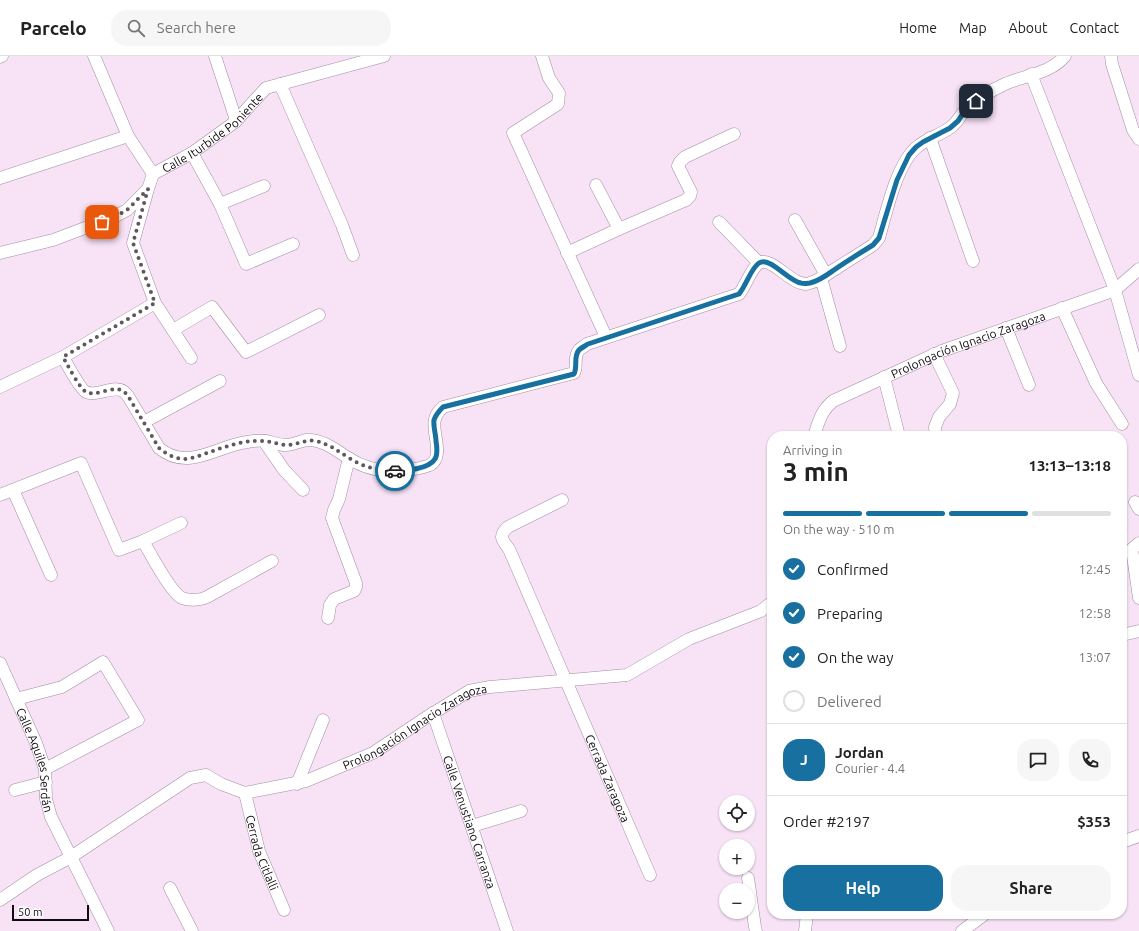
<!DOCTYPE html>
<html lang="en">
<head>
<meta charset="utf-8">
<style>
	:root { --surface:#fff; --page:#f6f6f6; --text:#222; --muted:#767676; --line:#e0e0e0; --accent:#17709f }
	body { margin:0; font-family:Ubuntu,sans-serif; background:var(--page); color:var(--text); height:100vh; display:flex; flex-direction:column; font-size:15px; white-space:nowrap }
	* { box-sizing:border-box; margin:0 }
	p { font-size:13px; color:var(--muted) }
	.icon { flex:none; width:22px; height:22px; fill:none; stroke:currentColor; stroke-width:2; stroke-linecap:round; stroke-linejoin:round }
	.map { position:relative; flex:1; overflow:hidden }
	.drawer { position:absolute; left:767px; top:375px; width:360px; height:488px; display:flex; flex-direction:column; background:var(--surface); border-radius:16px; box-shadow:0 1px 3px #0004 }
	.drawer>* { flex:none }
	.tools { position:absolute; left:719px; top:739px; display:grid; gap:8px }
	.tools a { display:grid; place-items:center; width:36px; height:36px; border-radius:50%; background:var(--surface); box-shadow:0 1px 3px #0004; font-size:20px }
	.scale { position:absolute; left:12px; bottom:10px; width:77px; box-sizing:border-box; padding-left:4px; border:2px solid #110a10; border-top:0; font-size:11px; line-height:14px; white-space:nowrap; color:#110a10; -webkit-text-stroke:3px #fff; paint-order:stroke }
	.pin { position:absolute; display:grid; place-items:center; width:34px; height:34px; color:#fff; margin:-17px; border-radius:8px; box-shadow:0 2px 6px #0006 }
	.courier { position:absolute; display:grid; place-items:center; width:40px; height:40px; margin:-20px; border:3px solid #17709f; border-radius:50%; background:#fff; color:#222; box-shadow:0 1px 5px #0007 }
	.head em { font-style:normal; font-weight:700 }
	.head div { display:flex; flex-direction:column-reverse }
	.head { display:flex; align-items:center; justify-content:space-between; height:68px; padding:0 16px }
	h1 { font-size:26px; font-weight:700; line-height:30px }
	.bar { display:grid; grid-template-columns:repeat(4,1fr); gap:6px 4px; align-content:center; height:48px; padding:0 16px }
	.bar i { height:5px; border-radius:3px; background:var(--line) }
	.bar .current { background:var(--accent) }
	.bar p { grid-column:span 4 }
	.line { display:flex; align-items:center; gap:10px; padding:0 16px; border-top:1px solid var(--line) }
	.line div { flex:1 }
	.round { display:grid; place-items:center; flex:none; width:42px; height:42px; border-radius:16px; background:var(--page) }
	ol { padding:0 16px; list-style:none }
	li { display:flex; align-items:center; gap:12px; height:44px }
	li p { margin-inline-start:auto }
	li .icon { padding:4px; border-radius:50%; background:var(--accent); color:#fff; stroke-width:4 }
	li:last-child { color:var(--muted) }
	li i { width:22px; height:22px; border:2px solid var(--line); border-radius:50% }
	.action { display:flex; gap:8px; margin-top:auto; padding:8px 16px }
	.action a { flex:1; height:46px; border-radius:16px; background:var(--accent); color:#fff; font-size:16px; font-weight:700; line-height:46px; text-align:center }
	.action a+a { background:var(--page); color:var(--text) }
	header { display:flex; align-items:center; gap:24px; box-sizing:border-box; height:56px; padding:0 20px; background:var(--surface); border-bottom:1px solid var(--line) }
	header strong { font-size:19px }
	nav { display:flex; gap:22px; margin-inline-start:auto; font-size:14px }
	.search { width:280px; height:36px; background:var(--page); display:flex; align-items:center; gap:10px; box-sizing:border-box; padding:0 14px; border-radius:16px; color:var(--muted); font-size:15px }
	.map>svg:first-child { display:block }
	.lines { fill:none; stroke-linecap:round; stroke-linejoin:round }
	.street-casing { stroke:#a28ea0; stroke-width:13 }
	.street { stroke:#fff; stroke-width:12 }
	.done { stroke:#625660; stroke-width:4; stroke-dasharray:0 7.2 }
	.route { stroke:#17709f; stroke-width:5 }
	.labels { text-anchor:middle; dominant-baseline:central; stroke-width:3.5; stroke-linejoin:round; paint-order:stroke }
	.street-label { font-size:12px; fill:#110a10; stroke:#fff }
</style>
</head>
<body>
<header>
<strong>Parcelo</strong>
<div class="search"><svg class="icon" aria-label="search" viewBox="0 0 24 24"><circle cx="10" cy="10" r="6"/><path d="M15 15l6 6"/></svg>Search here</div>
<nav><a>Home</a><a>Map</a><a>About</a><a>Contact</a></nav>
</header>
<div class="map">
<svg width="1139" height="875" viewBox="0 0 1139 875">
	<rect width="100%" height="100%" fill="#f7e2f6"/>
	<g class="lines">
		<g class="street-casing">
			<g id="street">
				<path d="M94,0L128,80L153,118"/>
				<path d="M215,0L236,64"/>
				<path d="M542,0L549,22L559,37L558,48L513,77L606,281"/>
				<path d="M1111,0L1112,8L1133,74L1139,83"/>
				<path d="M0,1L2,0"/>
				<path d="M1031,18L1115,234L1139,319"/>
				<path d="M280,28L342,169L353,199"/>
				<path d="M930,82L973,205"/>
				<path d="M192,97L220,148L246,208L293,188"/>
				<path d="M0,122L128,80"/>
				<path d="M596,129L619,173"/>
				<path d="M220,148L264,130"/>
				<path d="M795,164L826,219"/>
				<path d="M719,166L759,207"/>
				<path d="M0,197L53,184L114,161L127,154L147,134"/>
				<path d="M567,197L619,173L686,144L690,140L691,136L678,110L680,106L685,101L734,78"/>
				<path d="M821,222L840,290"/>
				<path d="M155,247L191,302"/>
				<path d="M1062,252L1096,327L1122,368"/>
				<path d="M1006,272L1029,329"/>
				<path d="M173,274L212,251L246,296L319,259"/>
				<path d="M934,298L953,337L950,348L939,361L935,371L936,380"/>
				<path d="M63,301C67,308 80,333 86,336C96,341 114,329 123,335C125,336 126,338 128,340L159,392C188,416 216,390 247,386C253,385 260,384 266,385C272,386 279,389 286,389C293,389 300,385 307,384C322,383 336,394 348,402C369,415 391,418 415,413C420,412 425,411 430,409C445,400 431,376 435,363C436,358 439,355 443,351L574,317C578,310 573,301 579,294C581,292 585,290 587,288L739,238C746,230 751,212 759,207C770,200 789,225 801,227C804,228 808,228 810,227C820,224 828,217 837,212C849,204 861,197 873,189L879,182C886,157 897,107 917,91C927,82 941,79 951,71C958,66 961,58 967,52C978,42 992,34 1005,28C1025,19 1050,18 1065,0"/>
				<path d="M884,321L899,380"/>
				<path id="s1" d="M0,331L63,301L155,247L133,187L148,133L153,118L192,97L235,66L266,32L384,0"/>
				<path d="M144,366L220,325"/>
				<path id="s2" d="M814,380C819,365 821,355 833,345L942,295L1115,234L1139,213"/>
				<path d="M264,385L284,414L303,434"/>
				<path d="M13,434L51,519"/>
				<path d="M0,439L81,407L119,494L143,485L181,467"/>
				<path id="s3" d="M562,444L508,471C498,480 502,484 509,493L650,819"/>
				<path d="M1135,446L1139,453"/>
				<path d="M143,485C150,497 171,537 182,542C189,545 201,544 207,541L272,505"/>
				<path d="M1139,487L1132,493L1139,542"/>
				<path d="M328,562L330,549L334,543L354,535L356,531V527L332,462L334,454L339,443L349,402"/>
				<path d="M1122,579L1139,575"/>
				<path id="s4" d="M0,607L36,687L45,713L46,743L51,761L108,875"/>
				<path d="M16,643L62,631L103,606L138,664L45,713"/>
				<path id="s5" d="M433,657L507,875"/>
				<path d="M297,728L323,664"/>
				<path d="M15,734L46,726"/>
				<path id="s6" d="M245,737L259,795L284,854"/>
				<path d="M472,770L521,755"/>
				<path d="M1122,786L1139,780"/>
				<path d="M748,822L755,871L756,875"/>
				<path d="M170,832L192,875"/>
				<path id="s7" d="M0,844L37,819L71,801L190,722L206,719L221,728L245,737L306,725L373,697L427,661L469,635L490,631L627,619L689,583L761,555L772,546"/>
				<path d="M805,875L807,858"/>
				<path d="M962,875L985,858"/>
			</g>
		</g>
		<use href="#street" class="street"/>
	</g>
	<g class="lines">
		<path class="done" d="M102,166L114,161L127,154L148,133L133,187L155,247L63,301C67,308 80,333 86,336C96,341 114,329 123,335C125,336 126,338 128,340L159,392C166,398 174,402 183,403C192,403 201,399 210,396C227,390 244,384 263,385C271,385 279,389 287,389C297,389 306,383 316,385C329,388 338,395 349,402C363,411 378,415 395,415"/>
		<path class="route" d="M395,415C405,415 429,413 435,403C438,398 437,391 436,385C436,379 433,370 434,364C436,358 439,355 443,351L574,318C578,310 573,301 579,294C581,292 585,290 588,288L739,238C746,230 751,212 759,207C770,200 788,225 801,227C804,228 808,227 810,227C819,225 827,219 834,214C847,205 860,197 873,189L879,182L897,124L909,99L916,91L923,86L950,72L958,65L966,53L976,45"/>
	</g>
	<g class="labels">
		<g class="street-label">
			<text stroke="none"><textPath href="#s1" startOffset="385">Calle Iturbide Poniente</textPath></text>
			<text stroke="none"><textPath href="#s2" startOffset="187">Prolongación Ignacio Zaragoza</textPath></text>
			<text stroke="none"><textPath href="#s7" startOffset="470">Prolongación Ignacio Zaragoza</textPath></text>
			<text stroke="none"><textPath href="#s4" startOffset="104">Calle Aquiles Serdán</textPath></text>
			<text stroke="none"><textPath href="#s3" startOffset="336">Cerrada Zaragoza</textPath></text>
			<text stroke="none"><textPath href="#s5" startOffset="115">Calle Venustiano Carranza</textPath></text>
			<text stroke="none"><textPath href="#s6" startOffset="62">Cerrada Citlalli</textPath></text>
		</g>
	</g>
</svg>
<div class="tools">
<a><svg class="icon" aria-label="locate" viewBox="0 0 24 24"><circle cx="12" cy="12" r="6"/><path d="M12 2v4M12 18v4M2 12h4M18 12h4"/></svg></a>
<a>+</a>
<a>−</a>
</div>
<div class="scale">50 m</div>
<div class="pin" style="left:102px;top:166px;background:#ea580c"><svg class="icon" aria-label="bag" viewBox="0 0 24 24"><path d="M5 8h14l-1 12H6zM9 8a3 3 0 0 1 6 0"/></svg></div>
<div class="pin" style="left:976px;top:45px;background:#1f2937"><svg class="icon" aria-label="home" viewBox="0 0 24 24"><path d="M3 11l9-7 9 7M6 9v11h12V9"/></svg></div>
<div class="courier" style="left:395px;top:415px"><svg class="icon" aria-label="car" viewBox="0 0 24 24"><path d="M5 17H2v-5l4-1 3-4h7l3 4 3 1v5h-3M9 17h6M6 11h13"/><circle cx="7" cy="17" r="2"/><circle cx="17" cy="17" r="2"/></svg></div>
<section class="drawer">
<div class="head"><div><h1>3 min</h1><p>Arriving in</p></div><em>13:13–13:18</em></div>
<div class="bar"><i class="current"></i><i class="current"></i><i class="current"></i><i></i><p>On the way · 510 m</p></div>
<ol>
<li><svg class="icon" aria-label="check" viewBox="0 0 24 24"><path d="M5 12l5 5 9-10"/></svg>Confirmed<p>12:45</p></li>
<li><svg class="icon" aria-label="check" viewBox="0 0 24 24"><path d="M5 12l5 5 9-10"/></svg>Preparing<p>12:58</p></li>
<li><svg class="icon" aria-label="check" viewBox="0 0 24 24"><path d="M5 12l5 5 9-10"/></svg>On the way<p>13:07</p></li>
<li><i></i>Delivered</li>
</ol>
<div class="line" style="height:72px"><b class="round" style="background:var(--accent);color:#fff">J</b><div><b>Jordan</b><p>Courier · 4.4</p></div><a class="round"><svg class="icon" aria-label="chat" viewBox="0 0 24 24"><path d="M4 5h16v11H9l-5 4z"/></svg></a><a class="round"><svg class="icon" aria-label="phone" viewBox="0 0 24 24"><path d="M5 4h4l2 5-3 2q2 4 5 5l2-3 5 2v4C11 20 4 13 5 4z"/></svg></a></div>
<div class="line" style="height:52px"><div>Order #2197</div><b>$353</b></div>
<div class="action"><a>Help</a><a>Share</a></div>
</section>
</div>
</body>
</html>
